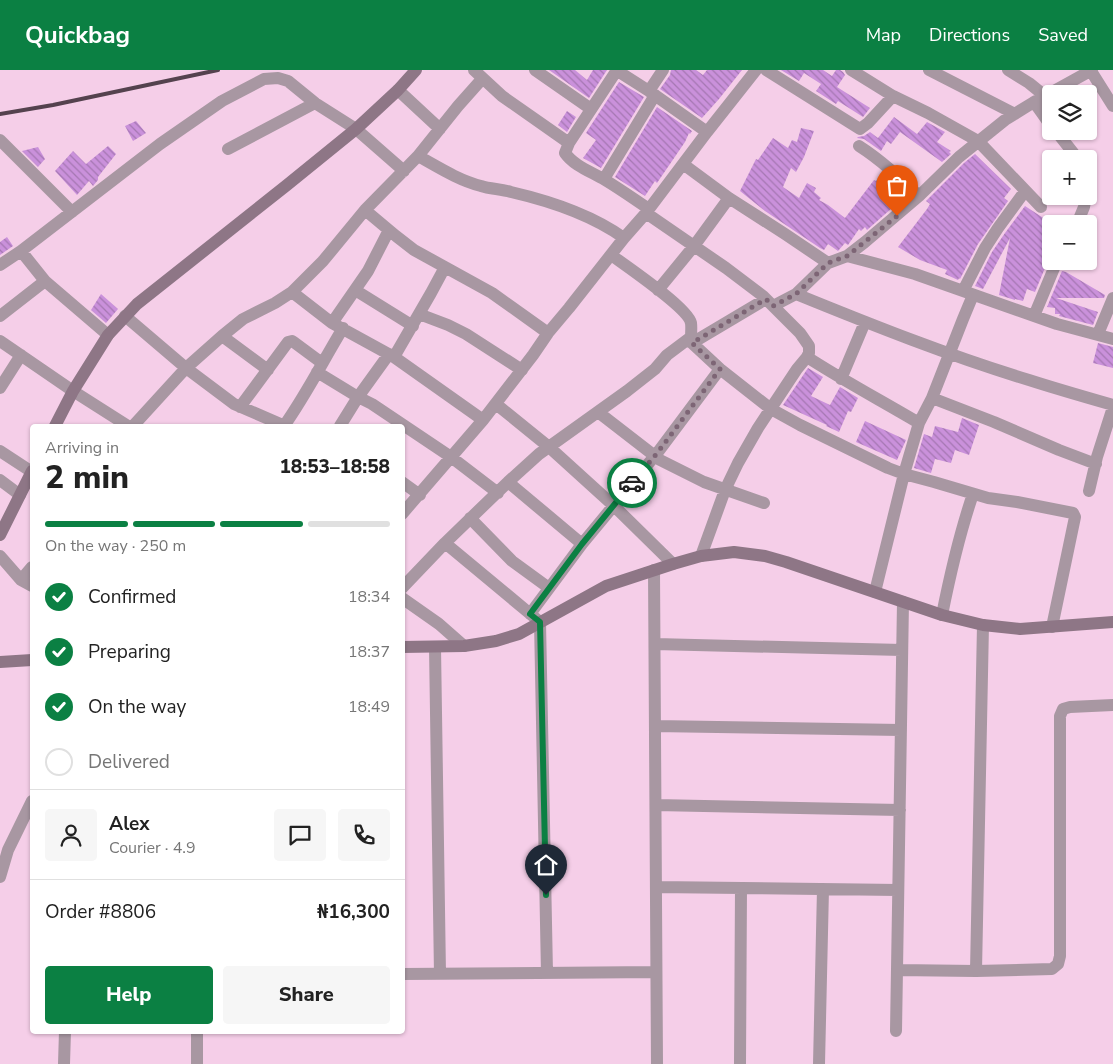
<!DOCTYPE html>
<html lang="en">
<head>
<meta charset="utf-8">
<style>
	:root { --surface:#fff; --page:#f6f6f6; --text:#222; --muted:#767676; --line:#e0e0e0; --accent:#0b8043 }
	body { margin:0; font-family:"Nunito Sans",sans-serif; background:var(--page); color:var(--text); height:100vh; display:flex; flex-direction:column; font-size:19px; white-space:nowrap }
	* { box-sizing:border-box; margin:0 }
	p { font-size:16px; color:var(--muted) }
	.icon { flex:none; width:28px; height:28px; fill:none; stroke:currentColor; stroke-width:2; stroke-linecap:round; stroke-linejoin:round }
	.map { position:relative; flex:1; overflow:hidden }
	.sheet { position:absolute; left:30px; top:354px; width:375px; height:610px; display:flex; flex-direction:column; background:var(--surface); border-radius:5px; box-shadow:0 1px 4px #0004 }
	.sheet>* { flex:none }
	.buttons { position:absolute; left:1042px; top:15px; display:grid; gap:10px }
	.buttons a { display:grid; place-items:center; width:55px; height:55px; border-radius:5px; background:var(--surface); box-shadow:0 1px 4px #0004; font-size:25px }
	.pin { position:absolute; display:grid; place-items:center; width:42px; height:42px; color:#fff; margin:-51px -21px; border-radius:50% 50% 50% 0; rotate:-45deg; box-shadow:0 0 5px #0007 }
	.pin .icon { rotate:45deg }
	.courier { position:absolute; display:grid; place-items:center; width:50px; height:50px; margin:-25px; border:4px solid #0b8043; border-radius:50%; background:#fff; color:#222; box-shadow:0 1px 6px #0007 }
	.head em { font-style:normal; font-weight:800 }
	.head div { display:flex; flex-direction:column-reverse }
	.head { display:flex; align-items:center; justify-content:space-between; height:85px; padding:0 15px }
	h1 { font-size:32px; font-weight:800; line-height:38px }
	.bar { display:grid; grid-template-columns:repeat(4,1fr); gap:8px 5px; align-content:center; height:60px; padding:0 15px }
	.bar i { height:6px; border-radius:4px; background:var(--line) }
	.bar .active { background:var(--accent) }
	.bar p { grid-column:span 4 }
	.line { display:flex; align-items:center; gap:12px; padding:0 15px; border-top:1px solid var(--line) }
	.line div { flex:1 }
	.round { display:grid; place-items:center; flex:none; width:52px; height:52px; border-radius:5px; background:var(--page) }
	ol { padding:0 15px; list-style:none }
	li { display:flex; align-items:center; gap:15px; height:55px }
	li p { margin-inline-start:auto }
	li .icon { padding:5px; border-radius:50%; background:var(--accent); color:#fff; stroke-width:4 }
	li:last-child { color:var(--muted) }
	li i { width:28px; height:28px; border:2px solid var(--line); border-radius:50% }
	.button { display:flex; gap:10px; margin-top:auto; padding:10px 15px }
	.button a { flex:1; height:58px; border-radius:5px; background:var(--accent); color:#fff; font-size:20px; font-weight:800; line-height:58px; text-align:center }
	.button a+a { background:var(--page); color:var(--text) }
	header { display:flex; align-items:center; gap:30px; box-sizing:border-box; height:70px; padding:0 25px; background:var(--accent); color:#fff }
	header strong { font-size:24px }
	nav { display:flex; gap:28px; margin-inline-start:auto; font-size:18px }
	.map>svg:first-child { display:block }
	.building { fill:url(#building-back-hatch) }
	.lines { fill:none; stroke-linecap:round; stroke-linejoin:round }
	.minor { stroke:#a897a2; stroke-width:12 }
	.secondary { stroke:#8e7686; stroke-width:12 }
	.rail { stroke:#54424e; stroke-width:4 }
	.done { stroke:#7d6575; stroke-width:5; stroke-dasharray:0 9 }
	.route { stroke:#0b8043; stroke-width:6 }
</style>
</head>
<body>
<header>
<strong>Quickbag</strong>
<nav><a>Map</a><a>Directions</a><a>Saved</a></nav>
</header>
<div class="map">
<svg width="1113" height="994" viewBox="0 0 1113 994">
	<defs>
		<pattern id="building-back-hatch" width="6" height="6" patternUnits="userSpaceOnUse" patternTransform="scale(1.25)"><rect width="6" height="6" fill="#ca91db"/><path d="M-1 5l2 2M0 0l6 6M5-1l2 2" fill="none" stroke="#a577b2"/></pattern>
	</defs>
	<rect width="100%" height="100%" fill="#f5cee8"/>
	<path class="building" d="M549,0H575L587,10L593,0H607L589,28Z
		M671,0H696L703,5L707,0H742L719,29L702,48L660,19L670,5Z
		M781,0H823L832,6L836,0H840L843,2L845,5L837,17L870,38L863,47L838,31L836,34L816,21L821,14L804,3L799,11Z
		M619,12L644,27L601,98L583,88L596,70L586,63Z
		M657,37L692,61L690,64L689,63L685,72L657,113L655,111L645,126L615,107Z
		M567,41L576,47L567,62L558,55Z
		M894,47L917,64L927,52L945,62L937,72L951,81L949,82L951,84L942,92L900,62L891,74L887,71L881,81L864,69L857,68L858,67L864,66L870,62L878,68Z
		M136,51L146,63L133,71L125,56Z
		M801,58L814,61L804,87L796,102L791,98L783,117L799,128L807,113L816,118L814,122L821,128L819,130L828,135L845,148L874,110L876,111L880,105L891,113L888,117L900,131L867,160L865,157L861,161L859,159L848,175L845,173L838,181L828,174L824,180L820,178L765,141L740,121L756,89L758,90L773,68L788,78L792,70L797,72Z
		M108,76L116,84L98,107V110L93,116L89,111L77,125L55,101L73,81L86,94Z
		M38,77L45,89L38,97L22,81Z
		M975,84L1011,119L1004,128L1008,131L978,174L960,209L959,208L958,210L945,204L947,200L920,190L898,177L927,139L930,134L926,131L964,93Z
		M1025,136L1051,153V175L1045,198L1035,222L1027,219L1023,231L1015,229V230L999,225L1010,168L983,219L975,216L992,182L1005,163Z
		M7,167L13,176L0,185V172Z
		M1062,201L1066,202L1105,225L1104,228H1056L1098,242L1093,255L1059,246L1060,244H1055V238L1047,237Z
		M101,224L118,239L106,253L91,240Z
		M1098,273L1113,277V298L1093,293Z
		M808,298L823,307L811,326L830,335L840,317L858,328L851,342L848,341L839,362L826,356L827,355L783,335Z
		M962,348L979,355L969,385L955,380L951,393L935,389L931,403L914,398L924,364L932,367L935,356L958,362Z
		M865,351L906,370L897,390L856,372Z"/>
	<g class="lines">
		<path class="minor" d="M474,0L502,26L569,73
			M535,0L591,39
			M616,0L649,21L707,62
			M617,0L569,73L565,83C574,96 592,102 605,110C620,119 634,129 649,139
			M766,0L860,59L868,53L893,26
			M851,0L893,26L928,43L978,71L1041,137
			M929,0L1015,44
			M1008,0L1029,13L1045,26
			M1091,1L1113,36
			M398,20L440,59
			M649,21L663,0
			M1034,32L1044,46L1051,56
			M1056,61L1078,89
			M0,70L72,142
			M859,76C881,90 900,108 919,126
			M228,79L315,33
			M418,86C438,97 458,110 481,116C490,119 501,119 511,122C550,131 592,145 624,168
			M683,94L729,128L785,164L828,193
			M604,109L655,25
			M365,140L396,166L414,180L492,223L548,263
			M646,143L726,198L763,226L800,263L809,276V283L807,287L797,299L758,358L738,393L725,420L701,486
			M1077,154L1084,137L1086,126
			M21,181L45,211L108,265
			M611,185C626,196 688,238 691,253C692,260 690,266 692,273L720,299L771,339L800,355L888,398L904,404L934,412L988,428L1017,432L1073,443L1075,447L1052,557
			M847,186L915,204L1057,254L1113,269
			M0,195L21,181L160,74L222,31L264,9L278,8L288,11L315,33L356,59L404,101
			M355,220L413,256
			M658,220L694,176L729,128
			M963,221L985,178L998,158L1025,121
			M292,222L332,253L394,287L483,350
			M796,224C872,255 950,286 1029,310C1057,319 1085,327 1113,335
			M773,236L796,224L828,193L847,186L865,172L919,126L959,87L1005,50L1034,32L1092,0
			M419,244L448,255L466,264L522,300
			M0,246L45,211
			M125,246L186,298L234,334L285,356
			M1034,246L1057,191
			M332,253L368,201L389,160
			M1098,264L1113,228
			M222,266L268,300
			M0,271L73,321L128,356
			M692,273L766,229
			M394,287L431,223L445,197
			M807,287C844,311 882,331 919,353
			M317,302L358,327L372,334L451,387L498,423
			M841,309L865,252
			M0,318L21,285
			M932,328L994,352L1059,380L1096,394
			M496,334L549,377L614,436L673,494
			M240,337L288,272L292,271L295,273L322,293
			M598,342L660,390L704,412L764,433
			M133,356L186,298L222,266L243,249L275,233L292,222L323,191L365,140L418,86L458,36L482,9
			M284,356C306,325 323,291 343,258
			M340,356L358,327L389,284
			M0,381L32,402
			M0,410L20,425
			M402,412L420,425
			M508,412L582,474
			M1089,421L1097,387L1113,337
			M402,444L483,350L533,285L548,263L569,238L624,168L646,143L707,62L756,0
			M470,448L512,491L549,518
			M445,473L540,552L547,903
			M0,486L21,510L32,516
			M654,500L657,994
			M21,510L32,497
			M402,518L445,473L508,412L539,384L627,321L655,299L667,285L691,267
			M875,522L904,404L919,353L932,328L963,249L973,225
			M402,528L439,554L464,576
			M530,544L582,474L658,382L720,299
			M942,545C950,505 960,462 973,424
			M655,574L902,580
			M435,577L440,904
			M655,656L901,660
			M656,735L900,740
			M0,807L8,780L32,731
			M656,817L898,820
			M897,900L976,901L1052,899L1058,894L1060,886V646L1063,639L1070,637L1113,635
			M976,901L983,555
			M402,904L656,902
			M197,961V994
			M896,961L903,532
			M64,994L65,961
			M740,994L741,818
			M819,994L823,819"/>
		<path class="secondary" d="M55,356L73,321L108,265L137,234L287,115L356,59L398,20L416,0
			M0,465L32,401
			M402,577L464,576L496,571L519,564L606,516L673,494L701,486L734,482L765,486L786,492L942,545L983,555L1020,559L1113,552
			M0,592L32,590"/>
		<path class="rail" d="M0,44L53,35L218,0"/>
	</g>
	<g class="lines">
		<path class="done" d="M632,413L658,382L720,299L692,273L766,229L773,236L796,224L828,193L847,186L897,146"/>
		<path class="route" d="M546,825L540,552L530,544L582,474L632,413"/>
	</g>
</svg>
<div class="buttons">
<a><svg class="icon" aria-label="layers" viewBox="0 0 24 24"><path d="M12 4l9 5-9 5-9-5zM3 14l9 5 9-5"/></svg></a>
<a>+</a>
<a>−</a>
</div>
<div class="pin" style="left:897px;top:146px;background:#ea580c"><svg class="icon" aria-label="bag" viewBox="0 0 24 24"><path d="M5 8h14l-1 12H6zM9 8a3 3 0 0 1 6 0"/></svg></div>
<div class="pin" style="left:546px;top:825px;background:#1f2937"><svg class="icon" aria-label="home" viewBox="0 0 24 24"><path d="M3 11l9-7 9 7M6 9v11h12V9"/></svg></div>
<div class="courier" style="left:632px;top:413px"><svg class="icon" aria-label="car" viewBox="0 0 24 24"><path d="M5 17H2v-5l4-1 3-4h7l3 4 3 1v5h-3M9 17h6M6 11h13"/><circle cx="7" cy="17" r="2"/><circle cx="17" cy="17" r="2"/></svg></div>
<section class="sheet">
<div class="head"><div><h1>2 min</h1><p>Arriving in</p></div><em>18:53–18:58</em></div>
<div class="bar"><i class="active"></i><i class="active"></i><i class="active"></i><i></i><p>On the way · 250 m</p></div>
<ol>
<li><svg class="icon" aria-label="check" viewBox="0 0 24 24"><path d="M5 12l5 5 9-10"/></svg>Confirmed<p>18:34</p></li>
<li><svg class="icon" aria-label="check" viewBox="0 0 24 24"><path d="M5 12l5 5 9-10"/></svg>Preparing<p>18:37</p></li>
<li><svg class="icon" aria-label="check" viewBox="0 0 24 24"><path d="M5 12l5 5 9-10"/></svg>On the way<p>18:49</p></li>
<li><i></i>Delivered</li>
</ol>
<div class="line" style="height:90px"><a class="round"><svg class="icon" aria-label="person" viewBox="0 0 24 24"><circle cx="12" cy="8" r="4"/><path d="M4 21q1-7 8-7t8 7"/></svg></a><div><b>Alex</b><p>Courier · 4.9</p></div><a class="round"><svg class="icon" aria-label="chat" viewBox="0 0 24 24"><path d="M4 5h16v11H9l-5 4z"/></svg></a><a class="round"><svg class="icon" aria-label="phone" viewBox="0 0 24 24"><path d="M5 4h4l2 5-3 2q2 4 5 5l2-3 5 2v4C11 20 4 13 5 4z"/></svg></a></div>
<div class="line" style="height:65px"><div>Order #8806</div><b>₦16,300</b></div>
<div class="button"><a>Help</a><a>Share</a></div>
</section>
</div>
</body>
</html>
